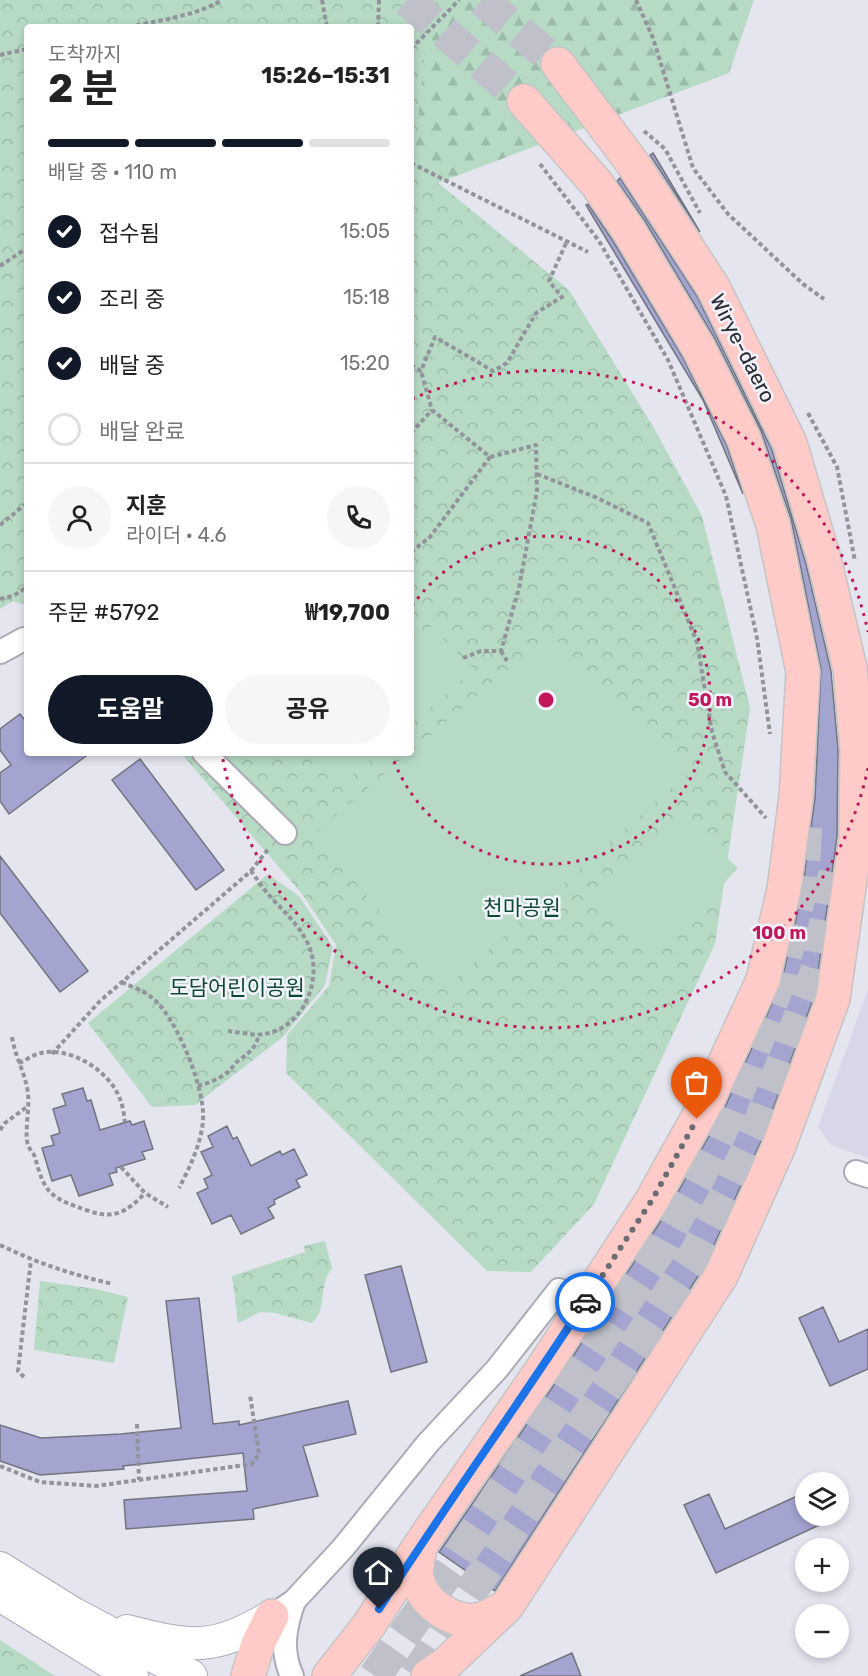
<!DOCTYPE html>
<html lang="ko">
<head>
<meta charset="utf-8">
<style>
	:root { --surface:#fff; --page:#f6f6f6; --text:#222; --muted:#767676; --line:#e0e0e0; --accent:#111827 }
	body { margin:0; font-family:Rubik,"Noto Sans KR",sans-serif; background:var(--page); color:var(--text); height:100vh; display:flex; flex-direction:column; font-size:22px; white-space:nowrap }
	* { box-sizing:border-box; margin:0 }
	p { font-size:20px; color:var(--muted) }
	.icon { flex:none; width:33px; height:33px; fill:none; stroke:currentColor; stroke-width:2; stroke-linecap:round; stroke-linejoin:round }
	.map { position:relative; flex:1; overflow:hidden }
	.sheet { position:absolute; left:24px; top:24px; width:390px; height:732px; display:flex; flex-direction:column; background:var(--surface); border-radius:6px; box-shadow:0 3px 9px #0003 }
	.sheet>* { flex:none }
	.fabs { position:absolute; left:795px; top:1472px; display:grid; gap:12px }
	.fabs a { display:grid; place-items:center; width:54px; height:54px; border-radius:50%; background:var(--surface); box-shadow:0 3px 9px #0003; font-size:30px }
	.pin { position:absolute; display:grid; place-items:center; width:51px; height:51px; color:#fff; margin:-62px -26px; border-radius:50% 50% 50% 0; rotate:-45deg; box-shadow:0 0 6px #0007 }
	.pin .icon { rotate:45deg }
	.courier { position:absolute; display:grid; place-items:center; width:60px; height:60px; margin:-30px; border:4px solid #1a73e8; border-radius:50%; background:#fff; color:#222; box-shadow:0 2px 8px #0007 }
	.headline em { font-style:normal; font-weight:700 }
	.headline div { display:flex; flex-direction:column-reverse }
	.headline { display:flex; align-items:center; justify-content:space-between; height:102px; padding:0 24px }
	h1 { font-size:39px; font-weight:700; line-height:45px }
	.bar { display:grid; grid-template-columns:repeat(4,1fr); gap:9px 6px; align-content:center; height:72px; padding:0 24px }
	.bar i { height:8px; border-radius:4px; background:var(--line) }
	.bar .selected { background:var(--accent) }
	.bar p { grid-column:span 4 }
	.line { display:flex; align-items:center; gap:15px; padding:0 24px; border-top:2px solid var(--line) }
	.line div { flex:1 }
	.round { display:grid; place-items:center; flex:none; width:63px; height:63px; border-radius:32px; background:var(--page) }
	ol { padding:0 24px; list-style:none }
	li { display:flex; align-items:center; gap:18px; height:66px }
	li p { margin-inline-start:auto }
	li .icon { padding:6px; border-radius:50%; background:var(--accent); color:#fff; stroke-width:4 }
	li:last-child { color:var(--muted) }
	li i { width:33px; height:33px; border:3px solid var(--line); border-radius:50% }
	.cta { display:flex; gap:12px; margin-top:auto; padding:12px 24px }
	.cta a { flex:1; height:69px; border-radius:36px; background:var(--accent); color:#fff; font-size:24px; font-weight:700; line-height:69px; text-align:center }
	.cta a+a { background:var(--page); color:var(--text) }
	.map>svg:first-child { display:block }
	.built { fill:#d7d7e9 }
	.forest { fill:url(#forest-firs) }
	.park { fill:url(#park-crowns) }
	.pitch { fill:#b6dac4 }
	.building { fill:#a3a4d0; stroke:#73747d; stroke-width:1.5 }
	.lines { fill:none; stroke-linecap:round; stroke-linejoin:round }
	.primary-tunnel { stroke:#c0c0ca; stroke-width:33; stroke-dasharray:33 16; stroke-linecap:butt }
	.minor-casing { stroke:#ababb5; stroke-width:26 }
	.secondary-casing { stroke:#ababb5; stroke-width:34 }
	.primary-casing { stroke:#c4c4c5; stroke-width:36 }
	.path { stroke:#93939b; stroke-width:4; stroke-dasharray:4.5 3; stroke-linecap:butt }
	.minor { stroke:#fff; stroke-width:22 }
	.secondary { stroke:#fff; stroke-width:32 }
	.primary { stroke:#fecbc8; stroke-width:33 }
	.done { stroke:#6c6d73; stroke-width:6; stroke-dasharray:0 10.8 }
	.route { stroke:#1a73e8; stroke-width:8 }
	.ring { fill:none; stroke:#c2185b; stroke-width:3; stroke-dasharray:3 6 }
	.labels { text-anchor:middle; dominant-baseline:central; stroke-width:5; stroke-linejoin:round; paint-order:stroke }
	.street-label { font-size:21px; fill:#2b2c30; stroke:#f2f2fd }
	.park-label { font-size:21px; fill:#0e492e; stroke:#f2f2fd }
	.centre { fill:#c2185b; stroke:#f2f2fd; stroke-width:3 }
	.ring-label { font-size:18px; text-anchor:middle; font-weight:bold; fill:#c2185b; stroke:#f2f2fd; stroke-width:5; stroke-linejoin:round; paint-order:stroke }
</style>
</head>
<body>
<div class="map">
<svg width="868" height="1676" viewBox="0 0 868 1676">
	<defs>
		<pattern id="forest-firs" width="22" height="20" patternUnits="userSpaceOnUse" patternTransform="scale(1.5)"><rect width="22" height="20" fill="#b6dac4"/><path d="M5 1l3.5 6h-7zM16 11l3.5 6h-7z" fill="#9dbba9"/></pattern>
		<pattern id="park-crowns" width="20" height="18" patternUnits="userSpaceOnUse" patternTransform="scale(1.5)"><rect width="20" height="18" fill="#b6dac4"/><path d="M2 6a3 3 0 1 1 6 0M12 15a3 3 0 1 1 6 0" fill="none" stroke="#9dbba9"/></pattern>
	</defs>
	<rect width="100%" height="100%" fill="#e5e5f0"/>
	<path class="built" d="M868,989V1158L832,1146L818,1127Z"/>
	<path class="forest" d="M0,0H754L729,73L411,193V27H27V503Z"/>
	<path class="park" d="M0,0H430L414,163L569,290L654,428L702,516L750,708L715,944L594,1204L531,1272L487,1271L286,1073L287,1035L329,986L336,945L302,894L181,753H411V27H27V606L13,601L0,609Z
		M268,874L299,896L333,947L325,985L284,1036L195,1105L152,1107L88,1023Z
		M325,1241L332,1268C317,1288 329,1306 312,1323L275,1313L261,1312L238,1323L232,1276L305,1252L304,1246Z
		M40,1281L96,1289L128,1297L114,1363L34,1350Z
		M0,1640L55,1676H0Z"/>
	<path class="pitch" d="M430,626L474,669L411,724V642Z
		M550,634L687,774L444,989L315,833Z
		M313,753H378L341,785Z
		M680,813L738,868L655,958L593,901Z"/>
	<path class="building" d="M653,153L700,232L650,155Z
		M620,178L697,296L772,450L806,564L831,671L838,749L837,837L815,994L762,1139L704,1267L495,1591L439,1552L558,1379L668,1210L725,1107L781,984L802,893L815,798L821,669L791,519L761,431L715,339L645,221L617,181Z
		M588,204L613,241L682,356L727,446L743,494L703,400L586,205Z
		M20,714L27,723V753H90L9,814L0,801V773L11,765L0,750V729Z
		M140,759L224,870L196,890L112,780Z
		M0,856L88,971L60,992L0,913Z
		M83,1088L87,1101L91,1100L100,1130L130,1121L132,1125L144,1121L153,1149L142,1152L145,1159L116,1168L117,1172L109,1174L113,1185L79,1196L71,1175L52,1181L42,1148L54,1145L51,1136L60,1133L53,1109L66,1105L62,1094Z
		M227,1126L233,1139L237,1137L251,1166L280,1151L282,1155L294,1149L307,1175L296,1180L300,1187L274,1200L275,1204L268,1208L274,1218L241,1234L231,1215L212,1224L197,1193L208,1188L204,1179L212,1175L201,1152L213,1147L208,1136Z
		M401,1266L427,1362L391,1372L365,1275Z
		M199,1298L213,1424L239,1421V1425L348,1401L356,1434L303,1446L318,1496L253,1509L254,1519L126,1529L124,1500L247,1491L243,1453L123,1466L124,1469L40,1475L0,1461V1425L41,1438L121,1434L181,1428L166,1301Z
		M823,1307L839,1342L868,1329V1369L830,1386L799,1318Z
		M806,1492V1515H841L716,1573L684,1505L709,1494L725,1529Z
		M572,1653L581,1676H520Z"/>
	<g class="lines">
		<path class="primary-tunnel" d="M407,0L524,101
			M482,0L558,64
			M375,1676L451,1568L662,1246L699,1177L731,1110L781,977L803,879L806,818
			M415,1676L693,1258L728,1191L759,1125L788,1049L817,970L835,871"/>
		<g class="minor-casing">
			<path id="minor" d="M0,652L24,639L27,640
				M204,753L285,833
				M856,1172L868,1176
				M272,1616L294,1601L343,1548L428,1443L497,1369L559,1290
				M292,1676C280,1650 285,1627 294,1601"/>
		</g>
		<g class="secondary-casing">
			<path id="secondary" d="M0,1568L74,1614L191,1676
				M0,1595L132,1676
				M127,1631C191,1647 212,1652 272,1616"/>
		</g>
		<g class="primary-casing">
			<path id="primary" d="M421,1544C419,1554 415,1566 417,1577C421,1603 455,1626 481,1619C488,1617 496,1612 503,1609
				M248,1676L258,1644L272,1616
				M329,1676L369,1625L421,1544L543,1368L652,1200L708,1099L763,980L784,889L796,797L803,672L773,525L744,439L698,347L629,231L597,184L524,101
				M428,1676L447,1663L507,1606L721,1276L779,1146L833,999L856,838L857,748L850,668L824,559L790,443L713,287L631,161L558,64"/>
		</g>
		<path class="path" d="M322,0L327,27
			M636,0L653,38L693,168L728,214L803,284L824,299
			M129,27C159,20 196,16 222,0
			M378,27L379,0
			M411,49L459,0
			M0,55L27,49
			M644,131L665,149L700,213
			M411,163L588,252
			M540,164L599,241L668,360L726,496L757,638L770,734
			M0,266L27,248
			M411,365L421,371L435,337L493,371L507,363L536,313L562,297L549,281L567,241
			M808,413L837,467L855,561
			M411,433L432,410
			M537,474L595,497L648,523L697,642L712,732L725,772L766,818
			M0,525L27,503
			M411,552L430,537L490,457L432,410L421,371
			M0,599L13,596L27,587
			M501,651L507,661
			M463,658L481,651H501L519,588L537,491L536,445L490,457
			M251,871L269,848
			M122,982C131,987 143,990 151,997C175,1014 203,1084 203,1114C204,1138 190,1167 179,1188
			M12,1037C15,1057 26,1074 28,1094C30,1108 24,1133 28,1145C29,1149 33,1152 35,1157C45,1196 52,1198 89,1211C114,1220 128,1211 145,1193
			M52,1054L100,1001L251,871C257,879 262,887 268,894C282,910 298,923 308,944C324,978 304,1028 264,1034C253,1036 239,1032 228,1031
			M19,1063C26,1060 33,1055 41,1053C70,1046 110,1071 120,1099C123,1106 124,1115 125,1122
			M198,1086C208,1083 220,1079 229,1071C232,1068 235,1063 239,1060C250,1052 256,1048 259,1034
			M0,1130L5,1123L28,1106
			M121,1167L145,1193L168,1207
			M0,1245C37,1263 73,1275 113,1284
			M24,1377L18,1371L31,1260
			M137,1424L139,1480
			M0,1466L40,1482L96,1486L252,1464L259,1454L250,1395"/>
		<use href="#minor" class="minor"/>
		<use href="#secondary" class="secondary"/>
		<use href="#primary" class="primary"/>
	</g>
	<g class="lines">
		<path class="done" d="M585,1302L652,1200L697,1119"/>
		<path class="route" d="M379,1609C446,1505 518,1405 585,1302"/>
	</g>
	<g class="ring">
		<path d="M412 606A164 164 0 1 1 391 753"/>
		<path d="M868 768A329 329 0 0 1 222 754M412 399A329 329 0 0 1 868 632"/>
	</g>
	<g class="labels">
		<g class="street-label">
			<text transform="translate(743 348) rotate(63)">Wirye-daero</text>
		</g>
		<g class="park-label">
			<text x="522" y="907">천마공원</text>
			<text x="237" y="987">도담어린이공원</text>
		</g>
	</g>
	<circle cx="546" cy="700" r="9" class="centre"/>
	<g class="ring-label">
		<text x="710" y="706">50 m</text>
		<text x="779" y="939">100 m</text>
	</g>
</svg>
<div class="fabs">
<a><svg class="icon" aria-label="layers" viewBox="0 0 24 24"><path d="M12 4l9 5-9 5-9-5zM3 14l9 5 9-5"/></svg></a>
<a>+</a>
<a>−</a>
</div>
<div class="pin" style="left:697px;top:1119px;background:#ea580c"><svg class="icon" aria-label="bag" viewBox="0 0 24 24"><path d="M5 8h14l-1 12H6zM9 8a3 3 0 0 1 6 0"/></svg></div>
<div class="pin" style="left:379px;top:1609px;background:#1f2937"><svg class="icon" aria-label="home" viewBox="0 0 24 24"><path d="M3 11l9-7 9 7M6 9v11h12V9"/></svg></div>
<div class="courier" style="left:585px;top:1302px"><svg class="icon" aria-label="car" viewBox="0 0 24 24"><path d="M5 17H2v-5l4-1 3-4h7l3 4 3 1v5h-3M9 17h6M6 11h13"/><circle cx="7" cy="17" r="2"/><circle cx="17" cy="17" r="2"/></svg></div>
<section class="sheet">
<div class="headline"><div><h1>2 분</h1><p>도착까지</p></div><em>15:26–15:31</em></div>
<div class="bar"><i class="selected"></i><i class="selected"></i><i class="selected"></i><i></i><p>배달 중 · 110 m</p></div>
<ol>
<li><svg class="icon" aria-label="check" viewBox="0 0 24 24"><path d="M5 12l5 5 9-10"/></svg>접수됨<p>15:05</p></li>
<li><svg class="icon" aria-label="check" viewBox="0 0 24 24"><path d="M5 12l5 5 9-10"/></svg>조리 중<p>15:18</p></li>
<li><svg class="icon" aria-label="check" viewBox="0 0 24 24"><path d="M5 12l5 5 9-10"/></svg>배달 중<p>15:20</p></li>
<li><i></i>배달 완료</li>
</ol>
<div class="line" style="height:108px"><a class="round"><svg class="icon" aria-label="person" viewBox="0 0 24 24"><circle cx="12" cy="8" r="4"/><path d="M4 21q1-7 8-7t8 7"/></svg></a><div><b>지훈</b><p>라이더 · 4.6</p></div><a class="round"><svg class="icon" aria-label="phone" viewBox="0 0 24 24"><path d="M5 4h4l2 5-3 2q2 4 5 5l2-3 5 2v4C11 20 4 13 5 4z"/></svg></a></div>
<div class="line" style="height:78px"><div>주문 #5792</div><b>₩19,700</b></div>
<div class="cta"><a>도움말</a><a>공유</a></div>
</section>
</div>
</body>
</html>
